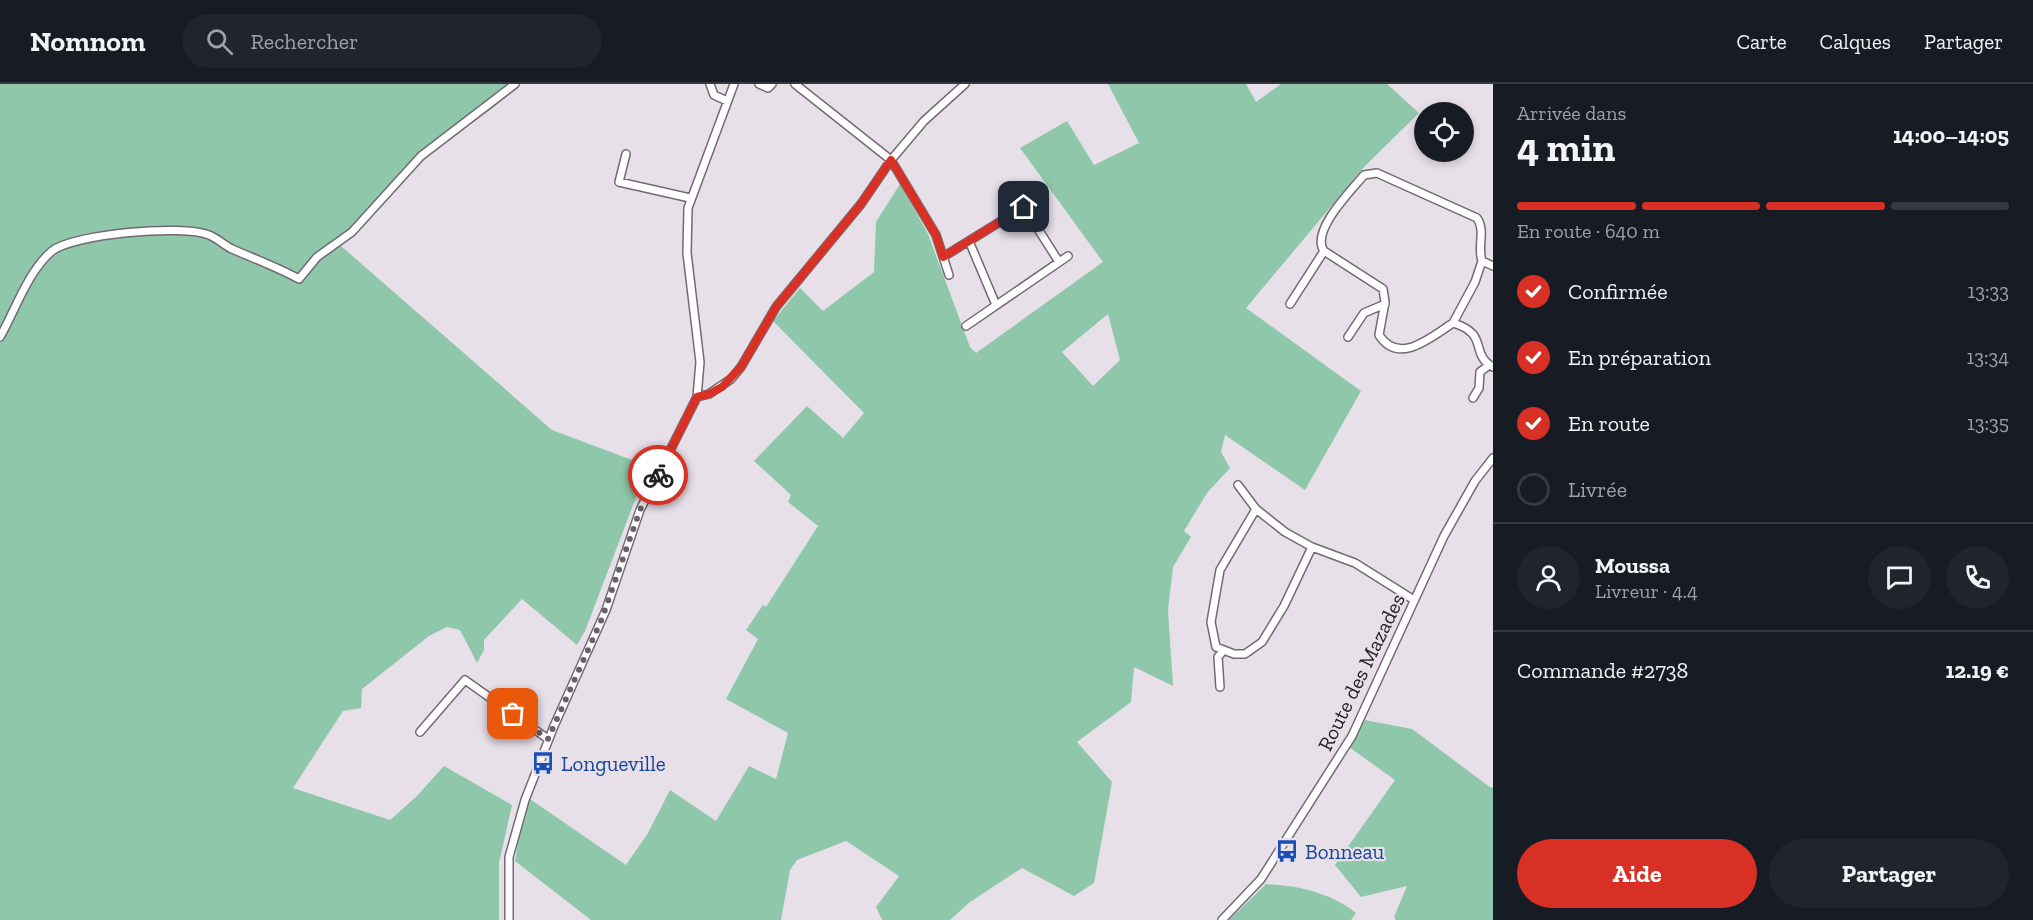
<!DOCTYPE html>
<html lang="fr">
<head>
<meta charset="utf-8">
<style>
	:root { --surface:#171b24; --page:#20242c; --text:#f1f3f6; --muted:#9ea1a6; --line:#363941; --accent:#d93025 }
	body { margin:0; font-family:"Zilla Slab",serif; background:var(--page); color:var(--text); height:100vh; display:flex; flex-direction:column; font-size:22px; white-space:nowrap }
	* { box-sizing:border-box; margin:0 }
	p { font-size:20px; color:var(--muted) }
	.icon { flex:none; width:33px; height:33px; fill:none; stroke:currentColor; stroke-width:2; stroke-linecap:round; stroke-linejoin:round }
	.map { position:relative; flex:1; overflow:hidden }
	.panel { display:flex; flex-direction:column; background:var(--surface); width:540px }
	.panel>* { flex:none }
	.tools { position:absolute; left:1414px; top:18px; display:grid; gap:12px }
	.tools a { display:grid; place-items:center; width:60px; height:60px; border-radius:50%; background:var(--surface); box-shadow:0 3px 9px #0003; font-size:30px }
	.pin { position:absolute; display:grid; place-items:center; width:51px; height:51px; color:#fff; margin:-26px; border-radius:12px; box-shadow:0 3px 9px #0006 }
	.courier { position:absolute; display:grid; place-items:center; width:60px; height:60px; margin:-30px; border:4px solid #d93025; border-radius:50%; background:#fff; color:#222; box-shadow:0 2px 8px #0007 }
	.summary em { font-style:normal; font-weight:800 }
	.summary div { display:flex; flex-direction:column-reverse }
	.summary { display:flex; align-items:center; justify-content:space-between; height:102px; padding:0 24px }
	h1 { font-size:39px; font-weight:800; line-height:45px }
	.bar { display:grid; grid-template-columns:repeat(4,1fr); gap:9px 6px; align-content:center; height:72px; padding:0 24px }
	.bar i { height:8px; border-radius:4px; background:var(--line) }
	.bar .on { background:var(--accent) }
	.bar p { grid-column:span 4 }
	.line { display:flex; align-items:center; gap:15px; padding:0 24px; border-top:2px solid var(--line) }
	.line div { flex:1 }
	.round { display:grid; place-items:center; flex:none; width:63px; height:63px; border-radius:32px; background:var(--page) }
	ol { padding:0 24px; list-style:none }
	li { display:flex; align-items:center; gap:18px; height:66px }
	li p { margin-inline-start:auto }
	li .icon { padding:6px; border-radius:50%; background:var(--accent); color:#fff; stroke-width:4 }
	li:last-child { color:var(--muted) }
	li i { width:33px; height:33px; border:3px solid var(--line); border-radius:50% }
	.action { display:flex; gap:12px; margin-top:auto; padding:12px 24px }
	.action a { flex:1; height:69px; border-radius:36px; background:var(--accent); color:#fff; font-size:24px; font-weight:800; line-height:69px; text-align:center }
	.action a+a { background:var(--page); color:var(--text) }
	header { display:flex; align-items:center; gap:36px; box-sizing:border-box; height:84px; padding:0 30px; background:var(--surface); border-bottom:2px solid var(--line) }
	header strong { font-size:28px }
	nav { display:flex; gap:33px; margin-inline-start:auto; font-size:21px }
	.search { width:420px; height:54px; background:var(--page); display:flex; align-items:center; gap:15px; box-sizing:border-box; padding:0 21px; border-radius:33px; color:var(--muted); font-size:22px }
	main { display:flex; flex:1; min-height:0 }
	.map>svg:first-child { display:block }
	.green { fill:#8fc7aa; fill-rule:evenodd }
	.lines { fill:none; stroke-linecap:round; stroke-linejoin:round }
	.street-casing { stroke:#726a72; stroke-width:10 }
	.street { stroke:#fff; stroke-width:7 }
	.done { stroke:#676268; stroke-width:6; stroke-dasharray:0 10.8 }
	.route { stroke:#d93025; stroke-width:8 }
	.labels { text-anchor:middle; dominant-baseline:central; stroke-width:4.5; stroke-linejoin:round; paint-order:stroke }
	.street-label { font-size:21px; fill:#211e22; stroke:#e8e0e9 }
	.transit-label { font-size:21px; fill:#164399; stroke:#e8e0e9; text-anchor:start }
</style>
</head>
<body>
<header>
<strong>Nomnom</strong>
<div class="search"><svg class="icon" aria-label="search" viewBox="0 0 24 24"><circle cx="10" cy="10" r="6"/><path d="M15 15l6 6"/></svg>Rechercher</div>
<nav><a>Carte</a><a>Calques</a><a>Partager</a></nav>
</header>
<main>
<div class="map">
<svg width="1493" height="836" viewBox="0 0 1493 836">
	<rect width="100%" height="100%" fill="#e8e0e9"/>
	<path class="green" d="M0,0H519L494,23L428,70L341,162L552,346L648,382L585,547L577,561L522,515L484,556V566L477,579L460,546L447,543L429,552L362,605L361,624L343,627L293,704L390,736L416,713L444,682L512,721L499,779V836H0Z
		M1108,0H1246L1256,18L1281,0H1387L1419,29L1365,82L1246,224L1361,307L1305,406L1225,351L1221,368L1230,384L1207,409L1184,447L1191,453L1173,483L1168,526L1173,602L1134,583L1131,618L1077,658L1112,698L1094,799L1074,812L1022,784L970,818L950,836H882L876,823L899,792L846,757L797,776L790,786L781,836H591L515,777L520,744L530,715L626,781L648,749L670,706L716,737L749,682L776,695L788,649L726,615L758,555L746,546L763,521L766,523L818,442L788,418L791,411L754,377L807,322L843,354L864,329L773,237L800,204L823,227L874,188L876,138L900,100L928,150L970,263L976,269L1103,178L1020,64L1067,37L1094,81L1139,59ZM1108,230L1120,276L1093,302L1062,268Z
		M1365,636L1412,645L1491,704L1493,703V836H1396L1394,833L1407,802L1361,813L1335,781L1395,696L1349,663Z
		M1266,800C1299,802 1329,808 1356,829L1351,836H1229Z"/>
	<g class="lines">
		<g class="street-casing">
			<path id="street" d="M710,0L714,11L727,17
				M759,0L768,4L772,0
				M795,0L891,76L936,151L949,191
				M626,70L619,98L690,114
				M969,157L996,221
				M1324,167C1310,147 1352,106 1364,91L1377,89L1477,134C1486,147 1477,162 1482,177L1493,182
				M1324,167L1383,205L1385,218L1379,251C1399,282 1431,253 1453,239C1490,250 1469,270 1493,283
				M943,173L1024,123L1059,178
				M1290,220L1324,167
				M1453,239L1475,198L1482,177
				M966,242L1068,172
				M0,253C15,227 28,187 52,167C73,150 183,140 209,151C217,154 224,161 232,165C255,175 277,183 299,195L317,173L352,148L421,72L515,0
				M1348,253L1364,229L1385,220
				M697,313L709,310L731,295L741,283L776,223L861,120L891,76L924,37L965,0
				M1473,314L1479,304L1480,288L1489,281
				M1238,401L1256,425L1285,448L1312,463L1355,479L1414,516
				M1256,425L1220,486L1211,538L1216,563L1234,570H1245L1262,558L1284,522L1312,463
				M1220,603L1218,573L1223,567
				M420,648L465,596L548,655
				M509,836V773L525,716L554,642L606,526L640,426L697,313L700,278L687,169L688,124L734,0
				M1222,836L1261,795L1352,652L1444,452L1475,397L1493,374"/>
		</g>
		<use href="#street" class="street"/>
	</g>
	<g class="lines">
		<path class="done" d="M513,630L548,655L601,537L640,426L658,391"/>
		<path class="route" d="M658,391L697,313L709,310L722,303L741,283L776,223L861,120L891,76L936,151L943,173L1024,123"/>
	</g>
	<defs>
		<g id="bus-bare" transform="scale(1.8)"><path d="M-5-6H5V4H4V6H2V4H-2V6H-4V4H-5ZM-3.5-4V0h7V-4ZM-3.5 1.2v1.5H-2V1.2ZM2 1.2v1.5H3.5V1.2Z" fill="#1a4fb4" stroke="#e8e0e9" stroke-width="2.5" paint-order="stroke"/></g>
	</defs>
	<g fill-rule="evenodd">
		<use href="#bus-bare" x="543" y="679"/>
		<use href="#bus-bare" x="1287" y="767"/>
	</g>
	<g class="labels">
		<g class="street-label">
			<text transform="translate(1361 588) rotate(-64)">Route des Mazades</text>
		</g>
		<g class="transit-label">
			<text x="561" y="679">Longueville</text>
			<text x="1305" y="767">Bonneau</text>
		</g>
	</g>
</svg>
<div class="tools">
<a><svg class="icon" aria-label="locate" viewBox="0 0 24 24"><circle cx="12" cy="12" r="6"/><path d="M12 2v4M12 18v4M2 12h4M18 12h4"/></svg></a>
</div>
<div class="pin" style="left:513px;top:630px;background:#ea580c"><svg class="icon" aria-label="bag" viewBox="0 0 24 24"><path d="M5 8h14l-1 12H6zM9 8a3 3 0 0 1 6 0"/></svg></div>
<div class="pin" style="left:1024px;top:123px;background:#1f2937"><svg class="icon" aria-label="home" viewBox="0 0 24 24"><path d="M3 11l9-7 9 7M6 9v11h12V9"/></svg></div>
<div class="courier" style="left:658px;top:391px"><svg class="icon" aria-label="bike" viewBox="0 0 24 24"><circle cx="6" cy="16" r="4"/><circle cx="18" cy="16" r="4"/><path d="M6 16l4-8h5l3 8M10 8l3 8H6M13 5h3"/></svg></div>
</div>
<section class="panel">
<div class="summary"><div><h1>4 min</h1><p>Arrivée dans</p></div><em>14:00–14:05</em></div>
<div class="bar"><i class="on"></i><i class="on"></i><i class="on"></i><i></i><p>En route · 640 m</p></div>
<ol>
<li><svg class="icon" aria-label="check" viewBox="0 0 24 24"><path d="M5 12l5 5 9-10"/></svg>Confirmée<p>13:33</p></li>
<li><svg class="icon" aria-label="check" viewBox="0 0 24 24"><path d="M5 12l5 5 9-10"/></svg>En préparation<p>13:34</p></li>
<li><svg class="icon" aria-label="check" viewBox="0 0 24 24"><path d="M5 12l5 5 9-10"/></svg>En route<p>13:35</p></li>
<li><i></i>Livrée</li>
</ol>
<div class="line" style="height:108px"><a class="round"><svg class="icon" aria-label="person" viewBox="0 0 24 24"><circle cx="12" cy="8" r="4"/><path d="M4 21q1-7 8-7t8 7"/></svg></a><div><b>Moussa</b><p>Livreur · 4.4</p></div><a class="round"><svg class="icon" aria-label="chat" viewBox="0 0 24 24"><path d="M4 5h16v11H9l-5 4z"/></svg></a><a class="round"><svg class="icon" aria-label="phone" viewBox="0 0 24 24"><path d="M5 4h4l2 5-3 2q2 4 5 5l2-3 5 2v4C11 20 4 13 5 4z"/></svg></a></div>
<div class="line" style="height:78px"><div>Commande #2738</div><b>12.19 €</b></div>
<div class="action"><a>Aide</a><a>Partager</a></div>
</section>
</main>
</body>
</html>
